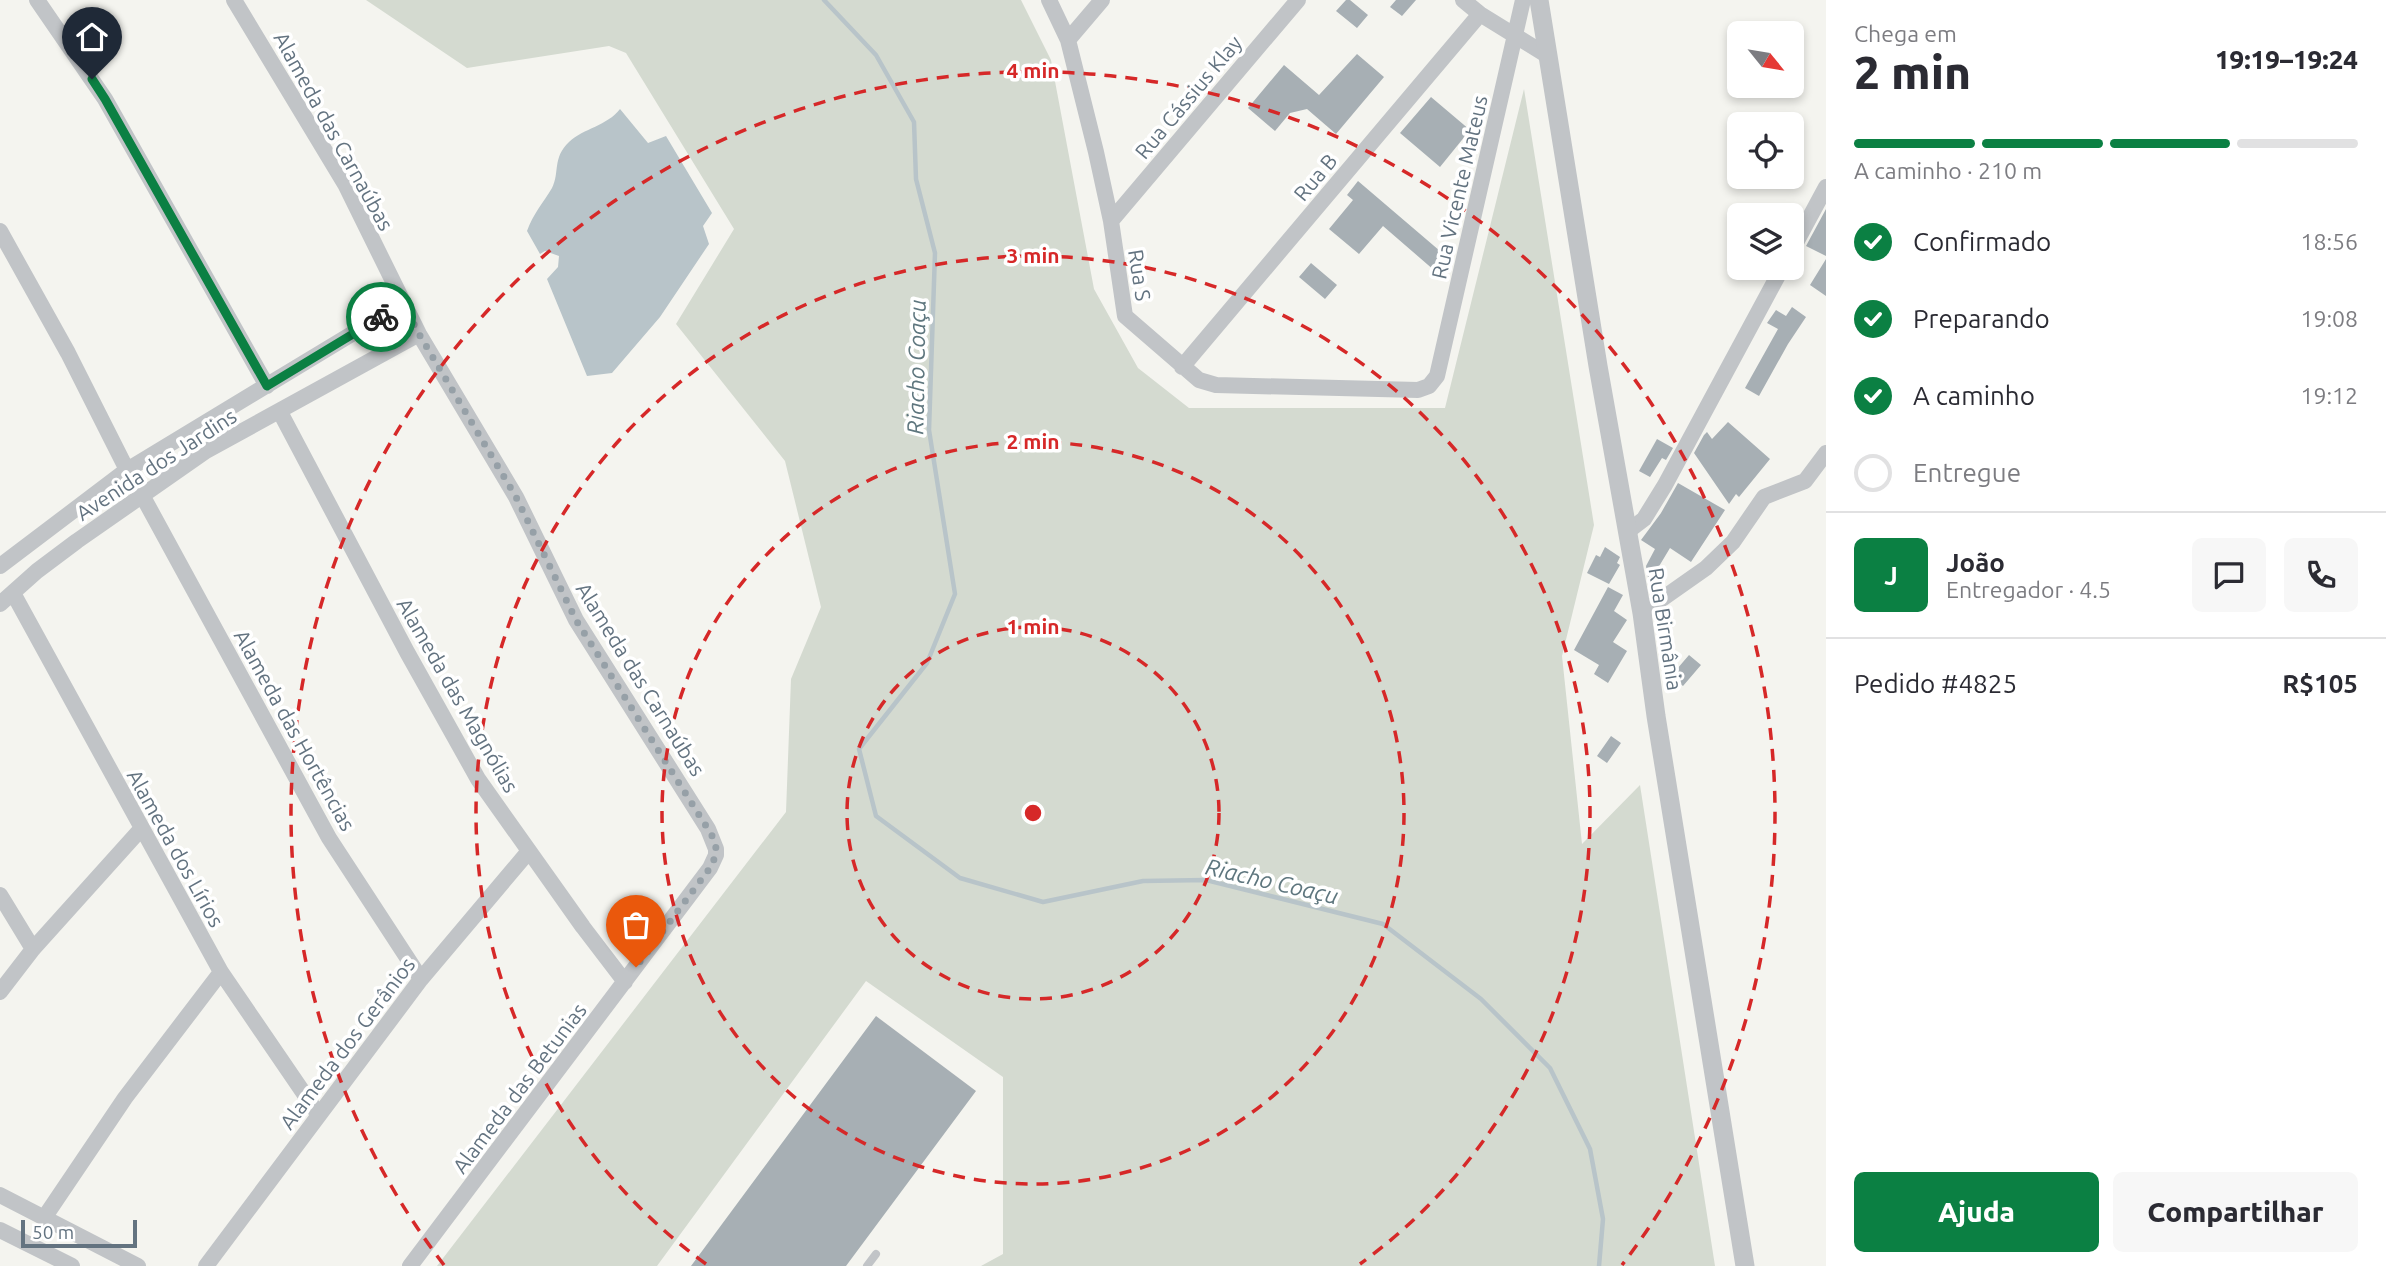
<!DOCTYPE html>
<html lang="pt">
<head>
<meta charset="utf-8">
<style>
	:root { --surface:#fff; --page:#f7f7f7; --text:#2b2b33; --muted:#7c7c81; --line:#e1e1e2; --accent:#0b8043 }
	body { margin:0; font-family:Ubuntu,sans-serif; background:var(--page); color:var(--text); height:100vh; display:flex; flex-direction:column; font-size:26px; white-space:nowrap }
	* { box-sizing:border-box; margin:0 }
	p { font-size:23px; color:var(--muted) }
	.icon { flex:none; width:38px; height:38px; fill:none; stroke:currentColor; stroke-width:2; stroke-linecap:round; stroke-linejoin:round }
	.map { position:relative; flex:1; overflow:hidden }
	.side { display:flex; flex-direction:column; background:var(--surface); width:560px }
	.side>* { flex:none }
	.needle { width:46px; rotate:120deg }
	.tools { position:absolute; left:1727px; top:21px; display:grid; gap:14px }
	.tools a { display:grid; place-items:center; width:77px; height:77px; border-radius:10px; background:var(--surface); box-shadow:0 4px 10px #0003; font-size:35px }
	.scale { position:absolute; left:21px; bottom:18px; width:116px; box-sizing:border-box; padding-left:7px; border:4px solid #637380; border-top:0; font-size:19px; line-height:24px; white-space:nowrap; color:#637380; -webkit-text-stroke:5px #fff; paint-order:stroke }
	.pin { position:absolute; display:grid; place-items:center; width:60px; height:60px; color:#fff; margin:-72px -30px; border-radius:50% 50% 50% 0; rotate:-45deg; box-shadow:0 0 7px #0007 }
	.pin .icon { rotate:45deg }
	.courier { position:absolute; display:grid; place-items:center; width:70px; height:70px; margin:-35px; border:5px solid #0b8043; border-radius:50%; background:#fff; color:#222; box-shadow:0 2px 9px #0007 }
	.headline em { font-style:normal; font-weight:800 }
	.headline div { display:flex; flex-direction:column-reverse }
	.headline { display:flex; align-items:center; justify-content:space-between; height:119px; padding:0 28px }
	h1 { font-size:46px; font-weight:800; line-height:52px }
	.bar { display:grid; grid-template-columns:repeat(4,1fr); gap:10px 7px; align-content:center; height:84px; padding:0 28px }
	.bar i { height:9px; border-radius:5px; background:var(--line) }
	.bar .selected { background:var(--accent) }
	.bar p { grid-column:span 4 }
	.line { display:flex; align-items:center; gap:18px; padding:0 28px; border-top:2px solid var(--line) }
	.line div { flex:1 }
	.round { display:grid; place-items:center; flex:none; width:74px; height:74px; border-radius:10px; background:var(--page) }
	ol { padding:0 28px; list-style:none }
	li { display:flex; align-items:center; gap:21px; height:77px }
	li p { margin-inline-start:auto }
	li .icon { padding:7px; border-radius:50%; background:var(--accent); color:#fff; stroke-width:4 }
	li:last-child { color:var(--muted) }
	li i { width:38px; height:38px; border:4px solid var(--line); border-radius:50% }
	.action { display:flex; gap:14px; margin-top:auto; padding:14px 28px }
	.action a { flex:1; height:80px; border-radius:10px; background:var(--accent); color:#fff; font-size:28px; font-weight:800; line-height:80px; text-align:center }
	.action a+a { background:var(--page); color:var(--text) }
	main { display:flex; flex:1; min-height:0 }
	.map>svg:first-child { display:block }
	.green { fill:#d4dad0 }
	.water { fill:#b8c4c9 }
	.lines { fill:none; stroke-linecap:round; stroke-linejoin:round }
	.stream { stroke:#b8c4c9; stroke-width:4.5 }
	.building { fill:#a7afb4 }
	.service { stroke:#c1c4c7; stroke-width:8 }
	.minor { stroke:#c1c4c7; stroke-width:16 }
	.tertiary { stroke:#c1c4c7; stroke-width:19 }
	.done { stroke:#96a0a7; stroke-width:7; stroke-dasharray:0 12.6 }
	.route { stroke:#0b8043; stroke-width:9 }
	.ring { fill:none; stroke:#d62828; stroke-width:3.5; stroke-dasharray:12 9 }
	.labels { text-anchor:middle; dominant-baseline:central; stroke-width:7; stroke-linejoin:round; paint-order:stroke }
	.street-label { font-size:21px; fill:#637380; stroke:#fff }
	.water-label { font-size:23px; font-style:italic; fill:#5e767e; stroke:#fff }
	.centre { fill:#d62828; stroke:#fff; stroke-width:3.5 }
	.ring-label { font-size:21px; text-anchor:middle; font-weight:bold; fill:#d62828; stroke:#fff; stroke-width:7; stroke-linejoin:round; paint-order:stroke }
</style>
</head>
<body>
<main>
<div class="map">
<svg width="1826" height="1266" viewBox="0 0 1826 1266">
	<rect width="100%" height="100%" fill="#f4f4ef"/>
	<path class="green" d="M366,0H1021L1051,60L1094,289L1138,368L1189,408H1445L1524,89L1594,525L1562,656L1582,844L1640,785L1715,1266H981L1003,1254V1077L866,981L657,1266H437L786,812L791,679L821,607L785,461L676,324L734,229L626,53L609,46L467,68Z"/>
	<path class="water" d="M620,109L648,143L666,136L712,213L703,226L709,244L660,317L612,373L587,376L547,279L558,267L559,256L545,251L540,254L527,231C533,214 543,203 552,188C560,173 552,158 569,142C584,128 607,126 620,109Z"/>
	<g class="lines">
		<path class="stream" d="M824,0L876,55L914,122L916,179L935,253L929,430L955,594L927,663L859,749L876,816L960,878L1043,902L1143,881L1206,880L1383,924L1481,999L1550,1068L1590,1149L1603,1219L1599,1266"/>
	</g>
	<path class="building" d="M1346,0H1350L1368,15L1357,28L1336,11Z
		M1396,0H1416L1402,16L1390,7Z
		M1357,54L1384,77L1336,134L1307,109L1290,113L1275,131L1248,108L1284,65L1319,95Z
		M1431,97L1470,130L1440,167L1400,133Z
		M1358,181L1447,257L1435,271L1383,226L1359,254L1329,229L1353,200L1347,195Z
		M1826,209V256L1806,246Z
		M1826,259V296L1810,285Z
		M1311,263L1337,285L1325,299L1299,277Z
		M1792,307L1806,317L1788,344L1759,396L1745,388L1778,329L1767,323L1776,310L1786,316Z
		M1728,422L1770,459L1739,497L1736,494L1729,504L1694,453L1704,435L1707,432L1712,439Z
		M1657,439L1673,448L1666,460L1662,458L1650,477L1639,471Z
		M1678,483L1725,510L1691,562L1670,548L1649,583L1646,566L1655,549L1641,540L1661,513Z
		M1605,547L1620,557L1617,563L1620,565L1609,584L1587,573L1596,555L1600,557Z
		M1608,587L1623,595L1614,611L1627,620L1613,642L1627,651L1608,683L1594,674L1599,665L1574,650Z
		M1689,655L1701,665L1683,686L1671,676Z
		M1611,736L1621,743L1607,763L1597,756Z
		M876,1016L976,1091L846,1266H691Z"/>
	<g class="lines">
		<path class="service" d="M867,1266L876,1254"/>
		<path class="minor" d="M37,0L105,99L267,386
			M234,0L345,184L419,334L516,497L576,620L708,829L716,849V855L710,868L410,1266
			M1049,0L1068,40L1096,152L1111,221L1125,316L1199,380L1216,385L1418,390L1429,386L1437,376L1523,0
			M1463,0L1480,14L1548,56
			M1068,40L1102,0
			M1111,221L1298,0
			M0,231L68,353L127,470
			M1792,250L1826,187
			M1182,367L1480,14
			M280,412L407,652L478,779L583,927L625,982
			M142,495L329,838L421,979
			M1627,532L1644,519L1665,485L1782,268
			M0,566L127,470L403,303
			M13,593L221,972L318,1114
			M0,604L37,571L77,541L206,451L419,334
			M1642,613L1706,568L1733,542L1764,497L1805,481L1826,453
			M0,895L33,949
			M0,992L33,949L141,829
			M0,1195L138,1266
			M44,1218L125,1098L221,972
			M0,1230L72,1266
			M206,1266L421,979L529,851"/>
		<path class="tertiary" d="M1539,0L1598,366L1642,613L1656,716L1745,1266"/>
	</g>
	<g class="lines">
		<path class="done" d="M381,317L403,303L419,334L516,497L576,620L708,829L715,841L716,849V855L710,868L636,967"/>
		<path class="route" d="M92,79L105,99L267,386L381,317"/>
	</g>
	<g class="ring">
		<circle cx="1033" cy="813" r="186"/>
		<circle cx="1033" cy="813" r="371"/>
		<path d="M706 1264A557 557 0 1 1 1360 1264"/>
		<path d="M444 1265A742 742 0 1 1 1622 1265"/>
	</g>
	<g class="labels">
		<g class="street-label">
			<text transform="translate(1188 97) rotate(-50)">Rua Cássius Klay</text>
			<text transform="translate(334 131) rotate(61)">Alameda das Carnaúbas</text>
			<text transform="translate(1315 177) rotate(-50)">Rua B</text>
			<text transform="translate(1459 187) rotate(-77)">Rua Vicente Mateus</text>
			<text transform="translate(1140 275) rotate(81)">Rua S</text>
			<text transform="translate(156 464) rotate(-33)">Avenida dos Jardins</text>
			<text transform="translate(1666 629) rotate(81)">Rua Birmânia</text>
			<text transform="translate(641 679) rotate(58)">Alameda das Carnaúbas</text>
			<text transform="translate(458 695) rotate(60)">Alameda das Magnólias</text>
			<text transform="translate(295 730) rotate(61)">Alameda das Hortências</text>
			<text transform="translate(176 848) rotate(61)">Alameda dos Lírios</text>
			<text transform="translate(347 1043) rotate(-53)">Alameda dos Gerânios</text>
			<text transform="translate(519 1088) rotate(-53)">Alameda das Betunias</text>
		</g>
		<g class="water-label">
			<text transform="translate(916 367) rotate(-89)">Riacho Coaçu</text>
			<text transform="translate(1272 881) rotate(13)">Riacho Coaçu</text>
		</g>
	</g>
	<circle cx="1033" cy="813" r="10" class="centre"/>
	<g class="ring-label">
		<text x="1033" y="78">4 min</text>
		<text x="1033" y="263">3 min</text>
		<text x="1033" y="449">2 min</text>
		<text x="1033" y="634">1 min</text>
	</g>
</svg>
<div class="tools">
<a><svg class="needle" viewBox="-14 -14 28 28"><path d="M0-13l5 13h-10z" fill="#e53935"/><path d="M0 13l5-13h-10z" fill="#7c7c81"/></svg></a>
<a><svg class="icon" aria-label="locate" viewBox="0 0 24 24"><circle cx="12" cy="12" r="6"/><path d="M12 2v4M12 18v4M2 12h4M18 12h4"/></svg></a>
<a><svg class="icon" aria-label="layers" viewBox="0 0 24 24"><path d="M12 4l9 5-9 5-9-5zM3 14l9 5 9-5"/></svg></a>
</div>
<div class="scale">50 m</div>
<div class="pin" style="left:636px;top:967px;background:#ea580c"><svg class="icon" aria-label="bag" viewBox="0 0 24 24"><path d="M5 8h14l-1 12H6zM9 8a3 3 0 0 1 6 0"/></svg></div>
<div class="pin" style="left:92px;top:79px;background:#1f2937"><svg class="icon" aria-label="home" viewBox="0 0 24 24"><path d="M3 11l9-7 9 7M6 9v11h12V9"/></svg></div>
<div class="courier" style="left:381px;top:317px"><svg class="icon" aria-label="bike" viewBox="0 0 24 24"><circle cx="6" cy="16" r="4"/><circle cx="18" cy="16" r="4"/><path d="M6 16l4-8h5l3 8M10 8l3 8H6M13 5h3"/></svg></div>
</div>
<section class="side">
<div class="headline"><div><h1>2 min</h1><p>Chega em</p></div><em>19:19–19:24</em></div>
<div class="bar"><i class="selected"></i><i class="selected"></i><i class="selected"></i><i></i><p>A caminho · 210 m</p></div>
<ol>
<li><svg class="icon" aria-label="check" viewBox="0 0 24 24"><path d="M5 12l5 5 9-10"/></svg>Confirmado<p>18:56</p></li>
<li><svg class="icon" aria-label="check" viewBox="0 0 24 24"><path d="M5 12l5 5 9-10"/></svg>Preparando<p>19:08</p></li>
<li><svg class="icon" aria-label="check" viewBox="0 0 24 24"><path d="M5 12l5 5 9-10"/></svg>A caminho<p>19:12</p></li>
<li><i></i>Entregue</li>
</ol>
<div class="line" style="height:126px"><b class="round" style="background:var(--accent);color:#fff">J</b><div><b>João</b><p>Entregador · 4.5</p></div><a class="round"><svg class="icon" aria-label="chat" viewBox="0 0 24 24"><path d="M4 5h16v11H9l-5 4z"/></svg></a><a class="round"><svg class="icon" aria-label="phone" viewBox="0 0 24 24"><path d="M5 4h4l2 5-3 2q2 4 5 5l2-3 5 2v4C11 20 4 13 5 4z"/></svg></a></div>
<div class="line" style="height:91px"><div>Pedido #4825</div><b>R$105</b></div>
<div class="action"><a>Ajuda</a><a>Compartilhar</a></div>
</section>
</main>
</body>
</html>
